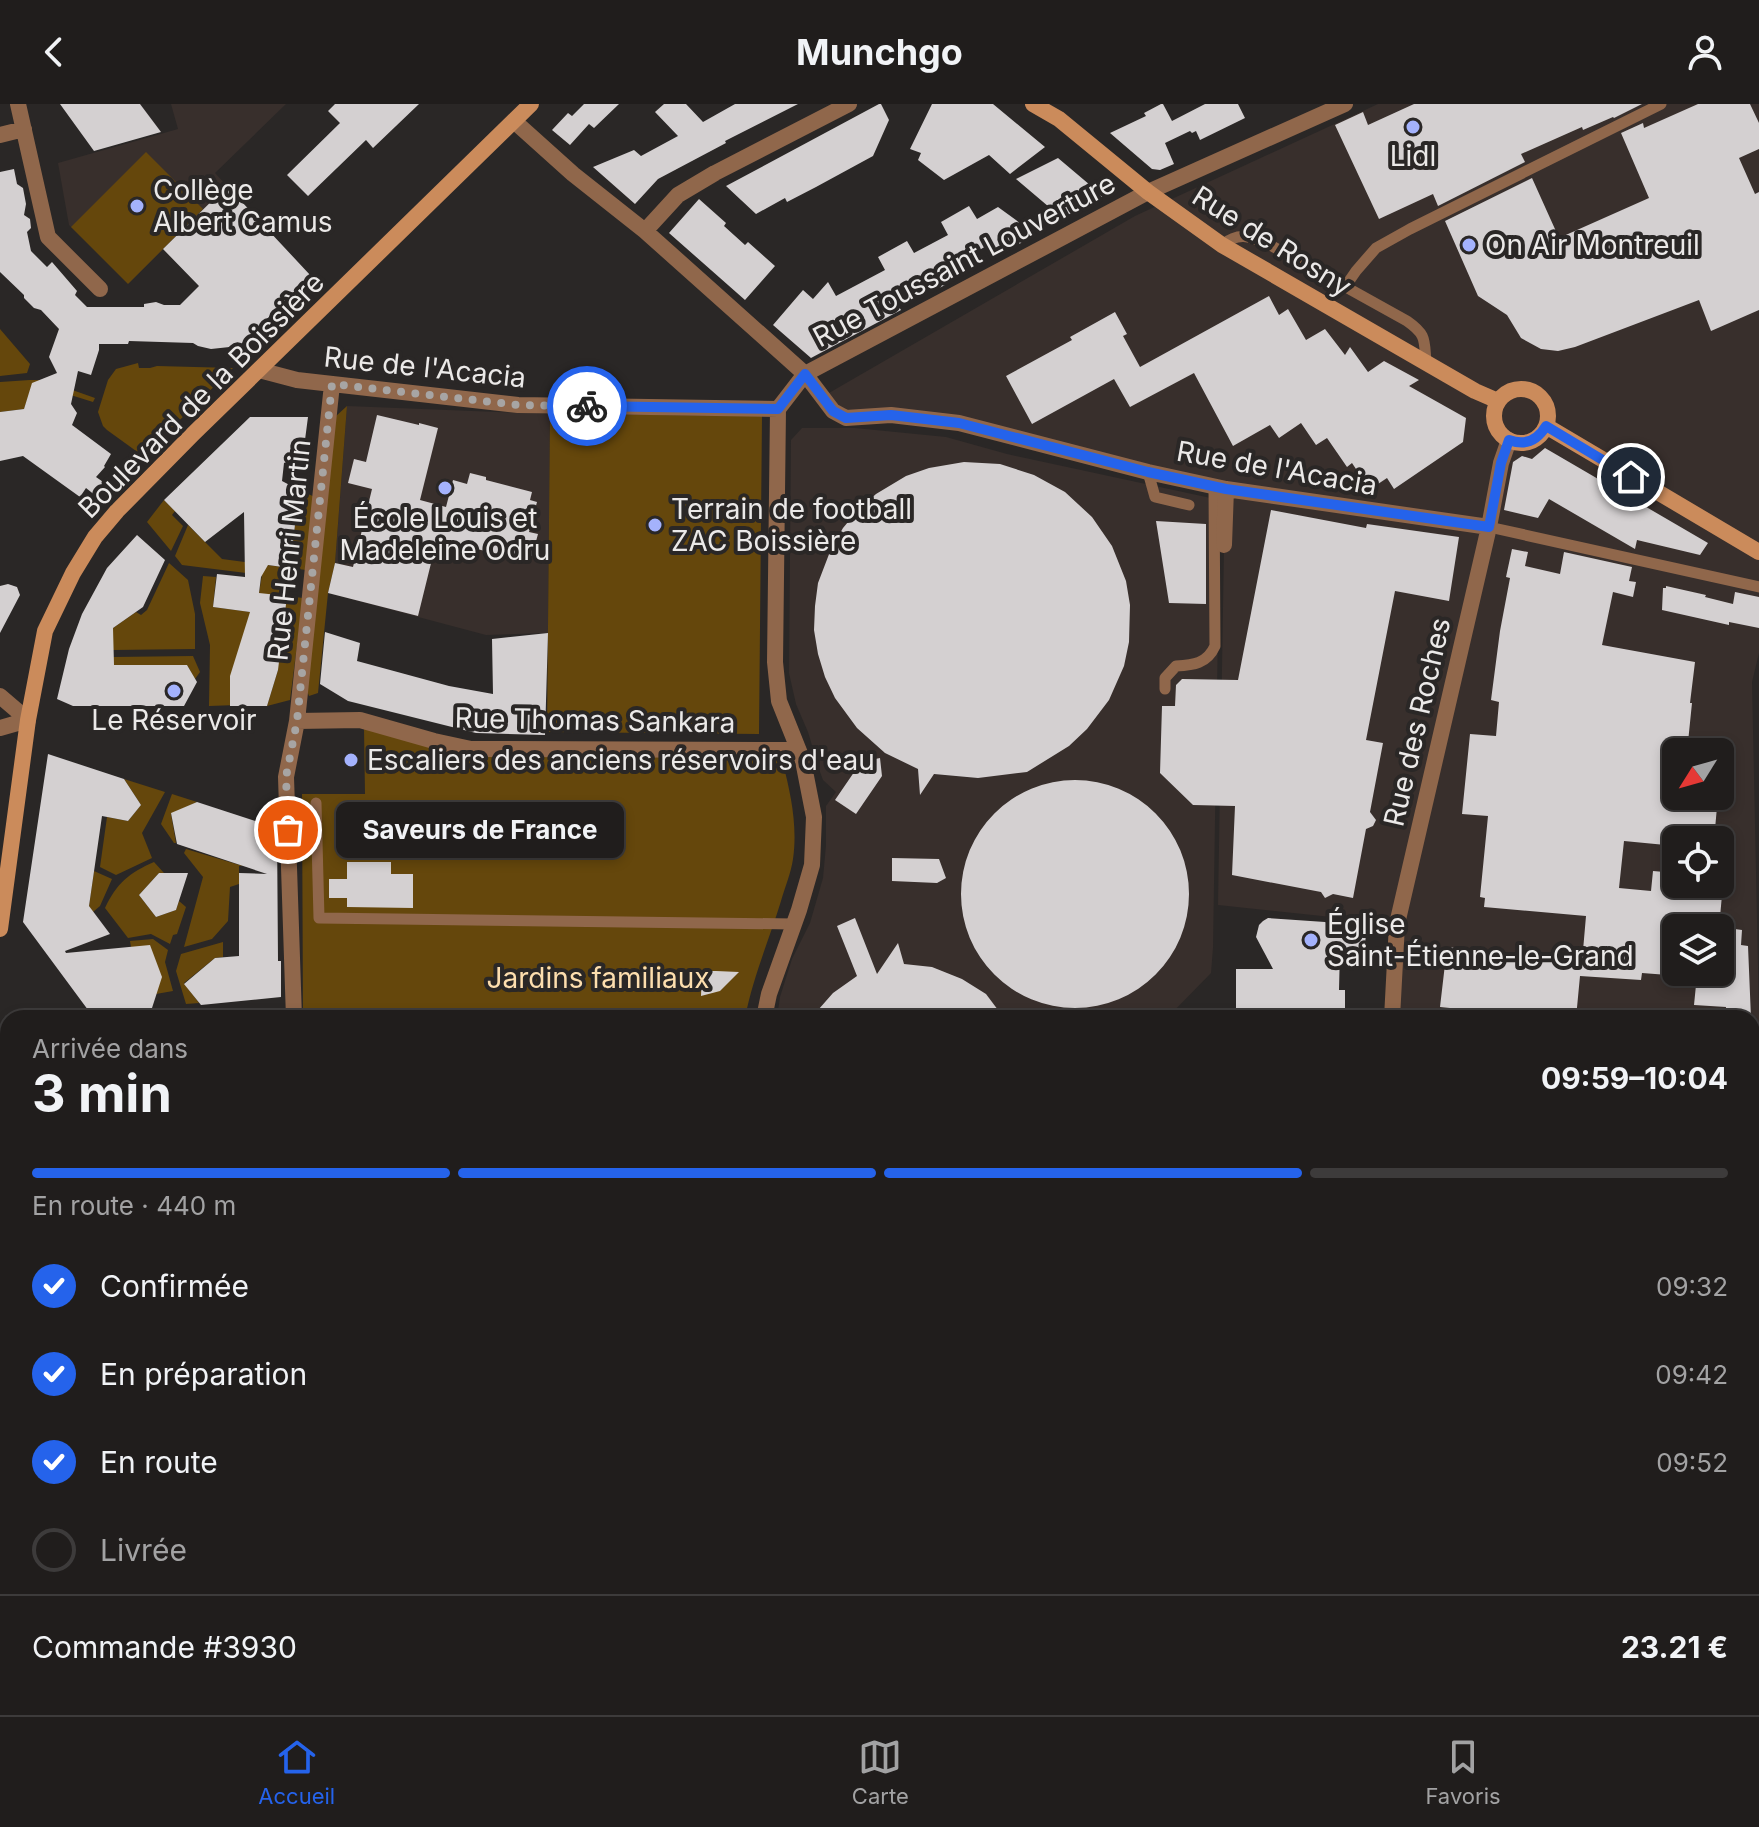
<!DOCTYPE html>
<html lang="fr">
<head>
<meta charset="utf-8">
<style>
	:root { --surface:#201d1c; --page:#282625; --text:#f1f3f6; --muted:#a2a2a3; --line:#3d3b3b; --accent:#2563eb }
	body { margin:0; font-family:Inter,sans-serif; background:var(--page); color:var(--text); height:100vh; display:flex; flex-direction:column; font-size:30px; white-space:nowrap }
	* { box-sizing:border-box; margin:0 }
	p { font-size:26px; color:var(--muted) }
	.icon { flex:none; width:44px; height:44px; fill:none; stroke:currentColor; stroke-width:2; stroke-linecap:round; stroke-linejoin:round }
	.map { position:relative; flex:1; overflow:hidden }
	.sheet { position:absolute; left:0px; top:906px; width:1760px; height:706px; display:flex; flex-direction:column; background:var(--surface); border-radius:24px 24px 0 0; box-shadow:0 4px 12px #0003,0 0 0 2px var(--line) }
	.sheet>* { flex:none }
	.needle { width:52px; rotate:233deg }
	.controls { position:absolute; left:1662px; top:634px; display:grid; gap:16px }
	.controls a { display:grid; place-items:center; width:72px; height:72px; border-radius:12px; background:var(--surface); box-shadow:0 4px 12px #0003,0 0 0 2px var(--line); font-size:40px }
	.pin { position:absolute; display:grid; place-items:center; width:68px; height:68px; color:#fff; margin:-34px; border:4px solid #fff; border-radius:50%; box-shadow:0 2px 8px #0007 }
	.courier { position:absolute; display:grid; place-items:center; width:80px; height:80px; margin:-40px; border:6px solid #2563eb; border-radius:50%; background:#fff; color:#222; box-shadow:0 2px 10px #0007 }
	.bubble { position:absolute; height:56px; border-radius:12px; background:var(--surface); box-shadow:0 4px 12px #0003,0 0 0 2px var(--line); font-size:26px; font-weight:700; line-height:56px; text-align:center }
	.summary em { font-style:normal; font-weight:700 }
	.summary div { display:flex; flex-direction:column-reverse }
	.summary { display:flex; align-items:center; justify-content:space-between; height:136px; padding:0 32px }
	h1 { font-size:52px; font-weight:700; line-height:60px }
	.bar { display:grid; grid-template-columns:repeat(4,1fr); gap:12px 8px; align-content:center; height:96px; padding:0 32px }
	.bar i { height:10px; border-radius:6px; background:var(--line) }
	.bar .active { background:var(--accent) }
	.bar p { grid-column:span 4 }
	.line { display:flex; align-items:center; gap:20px; padding:0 32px; border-top:2px solid var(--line) }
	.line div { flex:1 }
	ol { padding:0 32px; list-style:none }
	li { display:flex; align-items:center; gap:24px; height:88px }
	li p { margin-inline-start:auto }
	li .icon { padding:8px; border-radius:50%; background:var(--accent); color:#fff; stroke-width:4 }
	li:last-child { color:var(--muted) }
	li i { width:44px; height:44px; border:4px solid var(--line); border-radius:50% }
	header { display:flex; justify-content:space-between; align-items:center; height:104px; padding:0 32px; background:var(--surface); font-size:36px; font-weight:700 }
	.menu { display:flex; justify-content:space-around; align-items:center; height:112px; border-top:2px solid var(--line); background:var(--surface); font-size:22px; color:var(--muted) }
	.menu a { display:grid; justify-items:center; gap:4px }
	.menu .active { color:var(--accent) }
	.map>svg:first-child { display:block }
	.built { fill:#382f2c; fill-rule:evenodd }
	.green { fill:#65470c }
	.building { fill:#d4d0d1 }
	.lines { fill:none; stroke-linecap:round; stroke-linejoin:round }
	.lane { stroke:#90674b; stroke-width:11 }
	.street { stroke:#90674b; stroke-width:16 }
	.secondary { stroke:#cb8b5b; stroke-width:16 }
	.done { stroke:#a7a5a4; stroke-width:8; stroke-dasharray:0 14.4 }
	.route { stroke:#2563eb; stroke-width:10 }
	.poi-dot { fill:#a4b2fc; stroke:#2a2726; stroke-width:3 }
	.labels { text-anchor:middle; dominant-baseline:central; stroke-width:8; stroke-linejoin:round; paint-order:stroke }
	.poi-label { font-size:28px; fill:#ebe9e8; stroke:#2a2726; text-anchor:start }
	.street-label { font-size:28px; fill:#ebe9e8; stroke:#2a2726 }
	.park-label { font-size:28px; fill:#fddeae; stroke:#2a2726 }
</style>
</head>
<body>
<header><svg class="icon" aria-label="back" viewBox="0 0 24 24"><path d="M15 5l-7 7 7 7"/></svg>Munchgo<svg class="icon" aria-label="person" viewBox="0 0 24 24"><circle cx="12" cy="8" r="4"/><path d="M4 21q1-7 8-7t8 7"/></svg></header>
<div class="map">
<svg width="1759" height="1611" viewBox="0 0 1759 1611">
	<rect width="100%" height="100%" fill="#2a2726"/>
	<path class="built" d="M171,0H286L215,69L227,82L129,179L69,121L58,59L178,25Z
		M1378,0H1759V549L1752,578L1759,910V1408H1752V914H1398L1397,820L1218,801L1225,385L959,319L846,314L822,293L1135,112ZM1676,648H1720V692H1676ZM1676,736H1720V780H1676ZM1676,824H1720V868H1676Z
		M347,302L550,310L548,529L486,531L328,489L335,459Z
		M802,324H855L946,333L1007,350L1220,396L1213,844L1211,869L1167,914H777L780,893L792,855L810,819L823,774L826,741V702L836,688L823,676L820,668L808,628L796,600L789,569L791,336Z"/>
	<path class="green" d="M146,48L203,105L128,180L71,123Z
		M0,225L30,260L27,269L0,272Z
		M138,259L139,264H150L157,262L233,264L143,352L107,326L103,322L98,308L108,276L116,265Z
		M30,276H44L95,294L93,298L61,288L32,281L24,305L0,308V278Z
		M347,302L335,459L328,489L318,589L309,592L306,584L335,313Z
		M550,310L762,312L759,630L547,628Z
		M299,386L315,393L306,466L290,464L287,492L303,494L290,596L267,602L278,566L259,489L262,471L182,461L175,452L188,421L222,455L290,464Z
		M164,396L175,407L172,411L183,422L171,447L147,418Z
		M169,459L188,476L195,510V545L113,546V524L136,508L141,511L147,506Z
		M203,472L216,473L213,503L251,508L237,601L209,602L210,541L200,499Z
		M193,552L200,568L195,575L187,561H113V553Z
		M364,624L471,652H781C790,686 798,720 793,755C791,769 785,783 781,797C769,836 753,873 745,914H303L302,690H365Z
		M124,675L165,688L142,729L152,754L116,771L100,763L107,713L128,717L141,701Z
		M172,690L197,698L171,710L176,739H174L161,720Z
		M186,745L243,762H239V780L230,783L228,817L212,835L184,843L203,773L184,749Z
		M154,758L164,769H159L139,791L156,813L176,806L179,797L186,803L177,830L173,831L170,840L151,830L128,834L105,804C117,779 129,769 154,758Z
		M94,767L112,775L100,802L93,808L89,802Z
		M153,835L168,846L165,858L173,887L156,890L131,843L130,837Z
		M223,838V853L215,854L184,879L199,899L186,900L176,867L181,850Z
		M1752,1530H1756L1759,1558V1608L1724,1611V1604H1752Z"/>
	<path class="building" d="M60,0H140L161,28L94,47Z
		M335,0H419L373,44L366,36L308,92L287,71L340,19L328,7Z
		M584,0H619L594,24L589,20L570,41L552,26L568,9L572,12Z
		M664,0H686L703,18L735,0H798L725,37L726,39L658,75L635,100L593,63L634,46L641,52L678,32L655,8Z
		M879,0H881L889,16L873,52L816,83L787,98L785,94L756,110L726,82Z
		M932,0H993L1045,43L1010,70L989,51L944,76L918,56L921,49L910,45Z
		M1161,0H1163L1172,17L1205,0H1238L1245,14L1200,36L1196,27L1192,29L1190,27L1165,39L1174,60L1160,66L1152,65L1110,29L1146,12L1144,9Z
		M1414,0H1642L1614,14L1613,13L1583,26L1582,23L1521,50L1525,58L1438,102L1433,90L1379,115L1335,21L1363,8L1368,21Z
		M1698,0H1750L1759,19V45L1739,54L1755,90L1759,88V206L1711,227L1699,196L1575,243L1558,247L1541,245L1521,234L1507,211L1478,192L1445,117L1532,74L1559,134L1649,94L1621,29L1643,19L1644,24Z
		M1058,54L1103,92L1062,114L1016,75Z
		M14,65L17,80L23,84L26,100L24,111L30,115L31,124L27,128L31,147L47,163L52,158L77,187L75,191L87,203H144V200L156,198L164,201H180L199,182L163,145L227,82L311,172L239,242L211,245L198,242L193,239L129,237L128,240H99V246L91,271L78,267L71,300L77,309L72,321L111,350L104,362L105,363L96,373L106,380L96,392L86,384L80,393L23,352L0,357V308L24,305L32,279L57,269L49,253L59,225L41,206L34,204L24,194V191L0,168V68Z
		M699,95L726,119L724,122L745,141L748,138L775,162L745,196L669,129Z
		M969,102L977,115L998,103L1024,122L1030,134L997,152L990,140L956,159L963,171L934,187L928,175L893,194L901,206L811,254L773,221L803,186L813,195L828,178L836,192L885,166L878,153L907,137L914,149L948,131L941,118Z
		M1269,192L1279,211L1288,205L1306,236L1325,225L1345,251L1350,243L1368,268L1384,257L1419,276L1409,282L1466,314L1463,338L1394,385L1387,374L1375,382L1366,380L1352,359L1347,363L1327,334L1316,341L1301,319L1279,334L1270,321L1233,342L1194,269L1130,303L1114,275L1032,320L1006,272L1072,236L1070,233L1115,208L1127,230L1123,232L1140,263Z
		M377,311L419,321V319L438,324L420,396L446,403L453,376L467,380L470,369L486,373V376L532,388L530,396L537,398L529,428L538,430L532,452L522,450L521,456L437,435L418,512L328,489L335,459L353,463L372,385L348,379L354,355L366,358Z
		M250,313H308L303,351L284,359L282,377L299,386L290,464L268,461L261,473L259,489L287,492L278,566L267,602H230V572L250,508L213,503L217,470L245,473L244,408L205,438L164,396Z
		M1545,344L1708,439L1700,451L1637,436L1635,445L1549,395L1538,414L1504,406L1513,358L1522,352L1532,355Z
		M964,358L1000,360L1034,371L1065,388L1092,413L1112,442L1126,477L1130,501L1129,538L1124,562L1109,596L1087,625L1069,642L1027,668L978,674L934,670L920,691L918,665L885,649L857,624L835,594L825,573L818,550L814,526L815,502L818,479L831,445L843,424L858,406L876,390L906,372L929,364Z
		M1271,406L1366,424L1367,420L1459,433L1449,497L1395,487L1366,636L1383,639L1370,708L1376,716L1373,722L1366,725L1353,794L1333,790L1325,794L1321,788L1232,771L1235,702L1193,701L1160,669L1162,602H1175L1176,581L1182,575L1238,576Z
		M1156,417L1206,420V500L1169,499Z
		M137,431L165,456L143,503L113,524L114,561H187L197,578L184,602H73L57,595L69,545L82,510L107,464Z
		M1512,445L1528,448L1525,462L1560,470L1564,448L1632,463L1629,477L1636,478L1633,493L1613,488L1602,541L1695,558L1690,599H1692L1687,648H1676V692H1718L1714,736H1676V742L1624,737L1619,784L1651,787L1653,767L1676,769V780H1723L1719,824H1676V868H1720V823L1742,826L1741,841L1748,842L1751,914H1725L1726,903L1694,901L1696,881L1668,879V871L1642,869L1641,876L1580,872L1576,914H1547L1440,903L1447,843L1582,858L1586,812L1484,803L1485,794L1480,793L1488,712L1462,710L1470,630L1496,632L1499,598L1491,596L1500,527L1510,474L1506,473Z
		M8,480L17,483L20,491L0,529V482Z
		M1666,482L1706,491L1705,493L1733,500L1735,488L1759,493V524L1729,518V521L1662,506L1663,484H1666Z
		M325,528L360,539L357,557L449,582L493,590L492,535L548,529L545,631L476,629L348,597L320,580Z
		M48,650L124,675L141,701L128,717L102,712L89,802L110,830L65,847L66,849L150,841L162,873L152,904L91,910L23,818Z
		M880,654L882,672L856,710L835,696L861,658Z
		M961 790a114 114 0 1 1 228 0a114 114 0 1 1-228 0Z
		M197,698L277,724L278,857H281V893L201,901L184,880L215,854L239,852V769L267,770L177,740L171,709Z
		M892,754L939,755L946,774L937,779L892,777Z
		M347,758H391V770H413V804L347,803V794H329V775H347Z
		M159,769H188L176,806L156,813L139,791Z
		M855,814L877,870L898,839L904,860L932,863L962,875L986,890L1004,914H811L833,889L857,872L837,822Z
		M1268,814L1325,818L1338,823L1342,829L1366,831L1364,848L1340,846L1339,886H1345V910H1336V914H1308V910H1236V865H1273L1256,833L1259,821L1263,817Z
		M702,867H716L739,868L720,887L701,892Z"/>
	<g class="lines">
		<path class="lane" d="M1222,141C1241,126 1252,134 1272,142L1407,217C1427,231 1424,236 1426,258
			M1345,183L1356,167L1376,144L1410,125L1661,0
			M1148,368L1155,393L1189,401
			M1489,423L1759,483
			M1165,585V574L1176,562C1193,561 1207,560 1215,542L1214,383
			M316,699L319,814L793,820
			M1752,1012L1759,1013
			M0,1444L8,1443
			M919,1611L933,1607
			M1327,1611L1331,1604"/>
		<path class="street" d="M18,0L48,133L100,185
			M514,17L573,70L645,127L805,270L833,307L846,314L891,311L959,319L1148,368L1226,385L1489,423
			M0,31L24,25
			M645,127L678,91L715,69L849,0
			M259,266L297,276L518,301L778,305
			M1224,441L1226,385
			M0,592L28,616
			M297,617L360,616L434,637L471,645L798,646
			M0,624L28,616
			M294,914L286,673L297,617L332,280
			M764,914L769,890L799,806L812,761L814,713L803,657L779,597L775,558L778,305L805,270L1148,88L1345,0
			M1392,914L1397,820L1489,423L1501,359L1509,336
			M0,948L8,947
			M0,1240L8,1239
			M1752,1422L1759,1420
			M833,1604L834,1611
			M1398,1604L1399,1611
			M385,1611V1604
			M519,1611L543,1604"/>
		<path class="secondary" d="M1033,0L1059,15L1148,88L1222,141L1475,287L1498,297
			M1494 312a27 27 0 1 1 54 0a27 27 0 1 1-54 0Z
			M1546,322L1759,448
			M0,825L28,616L45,527L73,469L95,433L117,407L193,330L531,0
			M0,1523L8,1541
			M35,1604L38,1611"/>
	</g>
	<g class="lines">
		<path class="done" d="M288,726L286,673L297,617L332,280L518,301L587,302"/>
		<path class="route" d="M587,302L778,305L805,270L833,307L846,314L891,311L959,319L1148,368L1226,385L1489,423L1501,359L1509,336C1525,342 1537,337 1546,322L1631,373"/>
	</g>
	<g class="poi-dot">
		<circle cx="1413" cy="23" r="8"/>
		<circle cx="137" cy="102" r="8"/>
		<circle cx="1469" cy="141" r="8"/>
		<circle cx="445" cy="384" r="8"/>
		<circle cx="655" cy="421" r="8"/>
		<circle cx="174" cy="587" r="8"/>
		<circle cx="351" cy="656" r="8"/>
		<circle cx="1311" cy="836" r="8"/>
	</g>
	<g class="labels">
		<g class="poi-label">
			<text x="1413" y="52" text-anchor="middle">Lidl</text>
			<text x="153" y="86">Collège<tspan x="153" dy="32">Albert Camus</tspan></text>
			<text x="1485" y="141">On Air Montreuil</text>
			<text x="671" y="405">Terrain de football<tspan x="671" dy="32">ZAC Boissière</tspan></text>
			<text x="445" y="414" text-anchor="middle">École Louis et<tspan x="445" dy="32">Madeleine Odru</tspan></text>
			<text x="174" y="616" text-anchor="middle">Le Réservoir</text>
			<text x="367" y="656">Escaliers des anciens réservoirs d'eau</text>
			<text x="1327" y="820">Église<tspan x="1327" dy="32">Saint-Étienne-le-Grand</tspan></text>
		</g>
		<g class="street-label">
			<text transform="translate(1272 137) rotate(32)">Rue de Rosny</text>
			<text transform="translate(964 156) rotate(-28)">Rue Toussaint Louverture</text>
			<text transform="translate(425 263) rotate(6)">Rue de l'Acacia</text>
			<text transform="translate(201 291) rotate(-45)">Boulevard de la Boissière</text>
			<text transform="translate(1277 364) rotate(10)">Rue de l'Acacia</text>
			<text transform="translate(289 446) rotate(-84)">Rue Henri Martin</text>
			<text transform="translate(595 616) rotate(1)">Rue Thomas Sankara</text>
			<text transform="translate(1417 618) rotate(-77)">Rue des Roches</text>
		</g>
		<g class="park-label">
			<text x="598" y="874">Jardins familiaux</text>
		</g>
	</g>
</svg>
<div class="controls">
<a><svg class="needle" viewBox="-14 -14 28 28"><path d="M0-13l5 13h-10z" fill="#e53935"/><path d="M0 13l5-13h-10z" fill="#a2a2a3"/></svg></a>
<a><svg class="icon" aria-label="locate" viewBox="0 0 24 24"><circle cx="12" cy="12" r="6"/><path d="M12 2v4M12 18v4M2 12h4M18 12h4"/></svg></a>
<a><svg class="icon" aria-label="layers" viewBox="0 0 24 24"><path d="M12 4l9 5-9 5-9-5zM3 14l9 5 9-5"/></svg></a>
</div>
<div class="pin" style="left:288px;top:726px;background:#ea580c"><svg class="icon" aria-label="bag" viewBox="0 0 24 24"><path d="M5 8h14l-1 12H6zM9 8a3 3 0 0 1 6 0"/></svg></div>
<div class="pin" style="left:1631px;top:373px;background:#1f2937"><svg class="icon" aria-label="home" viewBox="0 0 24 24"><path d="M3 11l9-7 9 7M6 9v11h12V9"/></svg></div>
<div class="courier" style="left:587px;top:302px"><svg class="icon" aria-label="bike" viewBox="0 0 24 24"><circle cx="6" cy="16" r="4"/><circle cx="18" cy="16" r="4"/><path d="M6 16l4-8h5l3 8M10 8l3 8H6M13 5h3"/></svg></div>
<div class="bubble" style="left:336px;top:698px;width:288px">Saveurs de France</div>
<section class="sheet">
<div class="summary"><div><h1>3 min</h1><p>Arrivée dans</p></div><em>09:59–10:04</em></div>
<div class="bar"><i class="active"></i><i class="active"></i><i class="active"></i><i></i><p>En route · 440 m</p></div>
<ol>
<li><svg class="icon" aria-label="check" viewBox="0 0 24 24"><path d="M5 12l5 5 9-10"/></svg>Confirmée<p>09:32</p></li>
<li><svg class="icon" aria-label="check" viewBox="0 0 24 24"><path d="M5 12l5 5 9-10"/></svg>En préparation<p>09:42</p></li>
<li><svg class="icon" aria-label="check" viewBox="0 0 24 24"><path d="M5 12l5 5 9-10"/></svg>En route<p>09:52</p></li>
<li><i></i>Livrée</li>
</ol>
<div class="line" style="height:104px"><div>Commande #3930</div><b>23.21 €</b></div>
</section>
</div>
<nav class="menu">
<a class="active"><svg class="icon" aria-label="home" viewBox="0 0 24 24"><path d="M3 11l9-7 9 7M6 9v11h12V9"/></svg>Accueil</a>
<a><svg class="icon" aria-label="map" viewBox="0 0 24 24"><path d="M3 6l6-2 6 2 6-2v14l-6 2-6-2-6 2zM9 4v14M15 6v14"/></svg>Carte</a>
<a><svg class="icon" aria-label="saved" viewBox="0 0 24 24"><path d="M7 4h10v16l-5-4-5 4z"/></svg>Favoris</a>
</nav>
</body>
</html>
